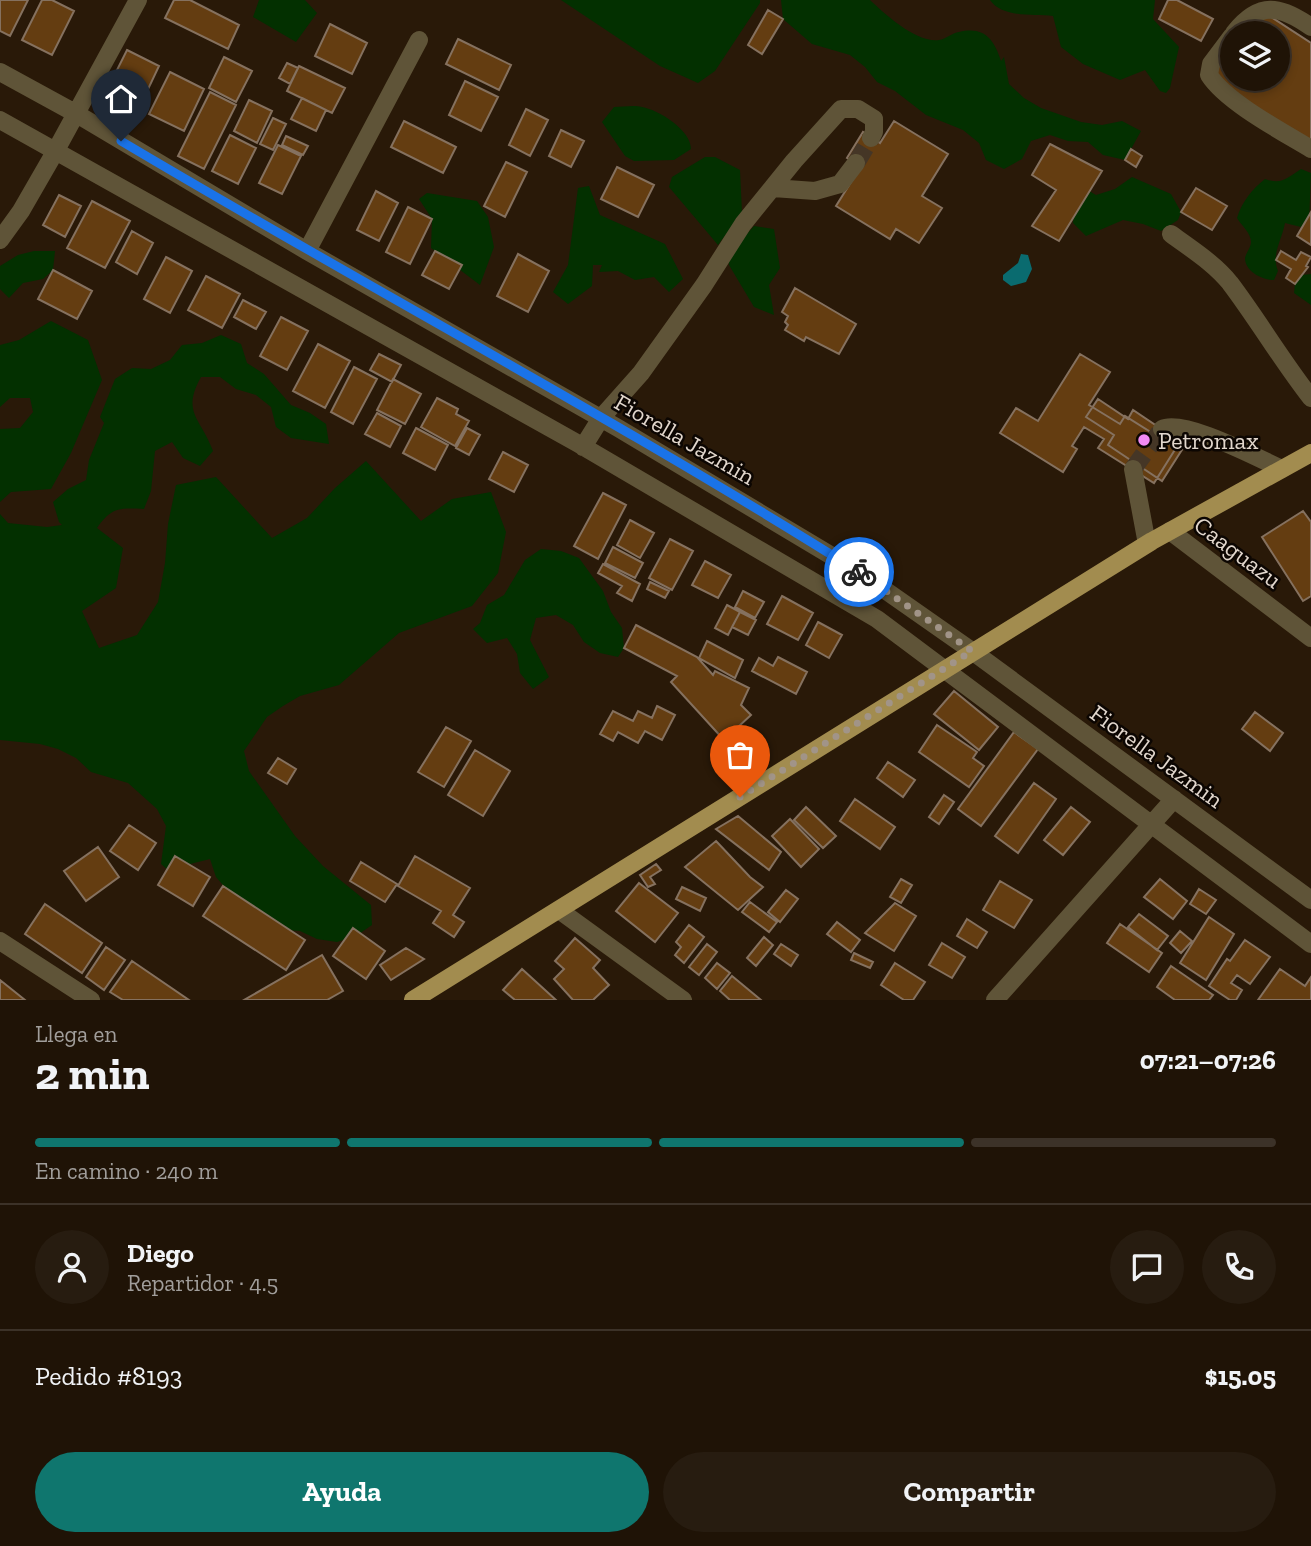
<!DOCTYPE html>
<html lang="es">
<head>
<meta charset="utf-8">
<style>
	:root { --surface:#1f1306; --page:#271c10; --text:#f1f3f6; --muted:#a19e9b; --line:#3c3228; --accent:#0f766e }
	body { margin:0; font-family:"Zilla Slab",serif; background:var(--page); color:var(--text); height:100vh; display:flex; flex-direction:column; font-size:26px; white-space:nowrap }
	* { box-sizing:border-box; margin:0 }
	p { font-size:23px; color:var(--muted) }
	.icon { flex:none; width:38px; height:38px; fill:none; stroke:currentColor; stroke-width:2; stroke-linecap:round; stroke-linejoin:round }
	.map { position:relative; height:1000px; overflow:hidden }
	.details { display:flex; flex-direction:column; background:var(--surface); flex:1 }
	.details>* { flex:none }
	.buttons { position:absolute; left:1220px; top:21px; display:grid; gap:14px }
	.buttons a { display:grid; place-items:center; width:70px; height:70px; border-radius:50%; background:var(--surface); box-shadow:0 4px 10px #0003,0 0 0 2px var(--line); font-size:35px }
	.pin { position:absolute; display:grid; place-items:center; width:60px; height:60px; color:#fff; margin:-72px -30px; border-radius:50% 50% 50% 0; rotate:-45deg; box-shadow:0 0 7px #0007 }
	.pin .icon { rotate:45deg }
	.courier { position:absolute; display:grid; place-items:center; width:70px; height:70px; margin:-35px; border:5px solid #1a73e8; border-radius:50%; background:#fff; color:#222; box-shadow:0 2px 9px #0007 }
	.head em { font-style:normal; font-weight:800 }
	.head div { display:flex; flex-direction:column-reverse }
	.head { display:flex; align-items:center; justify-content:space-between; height:119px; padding:0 35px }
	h1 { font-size:46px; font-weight:800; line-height:52px }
	.bar { display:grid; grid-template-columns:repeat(4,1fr); gap:10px 7px; align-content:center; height:84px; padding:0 35px }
	.bar i { height:9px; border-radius:5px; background:var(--line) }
	.bar .current { background:var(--accent) }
	.bar p { grid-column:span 4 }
	.line { display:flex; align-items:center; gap:18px; padding:0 35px; border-top:2px solid var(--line) }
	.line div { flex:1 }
	.round { display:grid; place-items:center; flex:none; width:74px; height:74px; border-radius:37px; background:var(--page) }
	.action { display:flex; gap:14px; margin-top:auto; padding:14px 35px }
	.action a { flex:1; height:80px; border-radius:42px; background:var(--accent); color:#fff; font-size:28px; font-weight:800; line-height:80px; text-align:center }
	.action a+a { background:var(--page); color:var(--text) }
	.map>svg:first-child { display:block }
	.green { fill:#033000 }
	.water { fill:#0a6b6f }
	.building { fill:#643d11; stroke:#85715f; stroke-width:2 }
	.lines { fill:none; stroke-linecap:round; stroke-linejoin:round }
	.minor-tunnel { stroke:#453626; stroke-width:18; stroke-dasharray:18 9; stroke-linecap:butt }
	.minor { stroke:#5f5438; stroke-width:18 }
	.major { stroke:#a28c4f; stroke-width:18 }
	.done { stroke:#a19488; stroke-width:7; stroke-dasharray:0 12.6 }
	.route { stroke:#1a73e8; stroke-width:9 }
	.poi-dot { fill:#f28af3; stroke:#0c0602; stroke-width:2.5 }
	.labels { text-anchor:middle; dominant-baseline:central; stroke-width:5; stroke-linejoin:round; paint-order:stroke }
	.street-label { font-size:24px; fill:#e2d7cd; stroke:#0c0602 }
	.poi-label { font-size:24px; fill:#e2d7cd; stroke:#0c0602; text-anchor:start }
</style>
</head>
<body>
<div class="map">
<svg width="1311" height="1000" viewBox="0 0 1311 1000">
	<rect width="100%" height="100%" fill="#291908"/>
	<path class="green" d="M259,0H305L317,13L296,42L253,17Z
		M561,0H760V3L715,71L698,83L660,66Z
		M781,0H870C885,14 916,43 939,40C946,39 952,33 959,32C984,26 994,39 1001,61L1004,57L1009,84L1024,98L1041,108L1081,122L1102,125L1122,121L1141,131L1125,160L1103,155L1088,142L1068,141L1050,135L1031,141L1022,159L1004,169L986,160L979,143L963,130L926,115L895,91L877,82L865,67L850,55L812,44L783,19Z
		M990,0H1155L1153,19L1179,47L1170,88L1166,93L1160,91L1145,70L1120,80L1083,64L1061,47L1053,16C1034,14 1002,18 990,0Z
		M614,107C623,107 634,105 642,107C659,110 691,130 691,149L674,160L634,161L625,156L602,122Z
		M705,157H715L740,170L742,213L718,245L669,187L672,177Z
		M1301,169L1311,173L1309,222L1301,227L1285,223C1282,240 1271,254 1278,271L1274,280C1263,280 1245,272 1245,258C1246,253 1251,247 1251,242C1251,233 1241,225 1237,218C1241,203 1253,188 1265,179C1282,185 1287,178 1301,169Z
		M1132,177L1171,194L1181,212L1178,220L1161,231L1143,224L1123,220L1086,236L1073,223L1075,205L1089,191L1096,195L1115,189Z
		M589,186L600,215L665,244L683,279L669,292L654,277L635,280L618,271L599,272L602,265H593L592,286L568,304L553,292L568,265L578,188Z
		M427,193L477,201L488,217L494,247L480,285L431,248L432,219L419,199Z
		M754,226L774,229L780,268L769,285L774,315L754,307L729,265L728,255Z
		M34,251H55L53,270L43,279L23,283L9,298L0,289V266L18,255Z
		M1311,274V305L1294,293L1295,284L1302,275Z
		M51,321L88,340L102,380L71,453L51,489L11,492L0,502V429L20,428L33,412L30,398H10L0,407V345L19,340Z
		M221,335L241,344L247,363L264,374L291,405L310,413L326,424L329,444L291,438L276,427L271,407L256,395L236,389L220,377H201C181,413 201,418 213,451L200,466L183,458L172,442L155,451L151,491L144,509C119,508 112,507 97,528L123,548L116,588L82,611L99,648L137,635L158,602L165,563L168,524L176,485L216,477L272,538L307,518L335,488L366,461L421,521L452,499L491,492L506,532L498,573L472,606L399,633L339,685L300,696L283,706L267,717L244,751L249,771L295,836L323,866L371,905L372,925L356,936L337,942L317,939L300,931L260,928L216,877L210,859L190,864L177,878L161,864L166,826L157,809L128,783L91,772L76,758L58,749L40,744L0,740V514L8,523L47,527L62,525L59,522L53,502L68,489L86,480L89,460L104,423L100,417L115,379L132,368L151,369L170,360L182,345L202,343Z
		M541,549L561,551L579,558L603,591L611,612L622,628L624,648L618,657L600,653L584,642L573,625L556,615L536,618L530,640L549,677L533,689L520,673L517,654L507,638L487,643L473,629L480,623L487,605L504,595L525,560Z"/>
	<path class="water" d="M1021,254L1028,255L1032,269L1026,282L1011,286L1003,280V275L1018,263Z"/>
	<path class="building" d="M0,0H28L10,36L0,31Z
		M42,0H52L74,11L52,55L22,40Z
		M174,0H190L239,25L228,49L165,18Z
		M1168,0H1177L1213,19L1201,41L1159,19Z
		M768,10L783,19L762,54L748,45Z
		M1268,15L1311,43V142L1223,87L1212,65L1232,39V79H1278V33H1237Z
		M330,24L367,43L352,74L315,56Z
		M458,39L511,65L499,90L446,64Z
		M127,50L159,66L142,102L109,86Z
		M224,57L252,71L236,102L209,88Z
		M287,63L298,68L290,84L279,78Z
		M299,66L345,88L332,113L287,91Z
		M170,72L204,89L184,131L149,114Z
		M465,81L498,97L481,131L449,115Z
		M210,92L236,105L204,169L178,156Z
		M302,98L326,110L316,131L291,119Z
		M249,100L272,111L257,143L234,131Z
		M526,109L548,120L530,156L509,145Z
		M273,118L286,124L273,150L260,144Z
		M404,121L456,147L443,173L391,147Z
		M894,121L948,154L922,196L942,208L919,243L896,229L890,239L836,206L861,166L847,158L863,132L880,143Z
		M561,130L584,141L571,167L549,156Z
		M230,135L256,148L238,184L212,171Z
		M286,136L308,146L303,155L282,145Z
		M1050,144L1102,171L1059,241L1032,226L1056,190L1032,175Z
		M278,145L301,156L282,194L259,183Z
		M1131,149L1142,156L1136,167L1125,160Z
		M506,162L527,172L505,217L484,206Z
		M617,167L654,185L638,217L601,199Z
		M1196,188L1227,206L1212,230L1181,212Z
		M376,191L398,203L379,241L357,230Z
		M59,195L81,206L65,237L43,225Z
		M92,201L130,221L105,268L67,248Z
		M408,207L432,219L410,264L386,252Z
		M1311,212V245L1297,236Z
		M132,231L153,243L137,274L116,262Z
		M435,251L462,265L449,289L422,275Z
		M1281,251L1296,260L1301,252L1311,257L1306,266L1308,267L1295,284L1286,278L1291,269L1276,260Z
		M518,254L549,271L528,312L497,296Z
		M166,257L192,271L170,313L144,299Z
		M53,270L92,291L77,319L38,299Z
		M206,276L240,294L222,328L188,310Z
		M795,288L856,324L839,354L806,337L804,341L785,330L788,325L785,322L788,316L782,312Z
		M243,300L266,312L256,329L234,317Z
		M281,317L308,331L287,370L260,356Z
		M318,344L350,361L325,408L293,391Z
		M379,354L401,365L392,382L370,370Z
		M1080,354L1110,372L1089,405L1120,424L1125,416L1176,448L1154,483L1098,448L1104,439L1084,427L1072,446L1077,449L1063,472L1000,433L1016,408L1038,421Z
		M354,367L377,379L353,424L331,412Z
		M393,379L421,394L405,424L377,410Z
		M437,398L458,409L456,414L469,421L455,446L421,427Z
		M1098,399L1128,419L1133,410L1185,445L1162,481L1108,445L1114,435L1086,417Z
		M377,413L401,426L390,447L365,434Z
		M416,428L448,445L435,470L403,453Z
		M467,428L480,435L469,455L456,448Z
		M503,452L528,465L514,492L489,479Z
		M603,493L626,505L598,559L574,546Z
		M1303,511L1311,522V596L1303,601L1262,537Z
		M630,520L654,533L640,558L617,545Z
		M670,539L693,551L672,590L649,578Z
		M613,547L643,563L635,578L605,563Z
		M705,561L731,575L718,598L692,585Z
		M603,564L640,584L632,601L617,593L622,586L598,573Z
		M650,582L669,591L665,598L647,589Z
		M743,591L764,602L755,618L735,607Z
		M782,596L813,613L798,640L767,624Z
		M727,605L740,612L728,635L715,628Z
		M740,612L756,620L748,635L732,627Z
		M818,622L842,635L829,658L806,645Z
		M636,625L697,657L713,675L715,671L749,688L741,705L751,715L724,740L671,682L677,676L624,648Z
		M707,641L743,660L735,678L699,658Z
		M778,657L807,672L796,694L752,671L759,658L773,666Z
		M954,691L998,727L979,750L934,714Z
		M657,706L675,715L662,740L645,731L638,743L618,732L613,741L600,734L613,711L633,721L638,711L652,718Z
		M1255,712L1283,733L1270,751L1242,729Z
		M937,725L977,752L973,758L984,766L969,787L919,752Z
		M446,727L471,741L444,787L418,772Z
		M1014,732L1038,749L981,826L958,809Z
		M475,750L510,771L483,816L448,795Z
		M278,758L296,769L287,784L268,773Z
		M888,762L915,780L903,797L877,778Z
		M1034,783L1056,799L1018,853L995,836Z
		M944,795L954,802L939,824L929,817Z
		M855,799L895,827L880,849L840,821Z
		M806,807L836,836L823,848L794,820Z
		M1071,807L1090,822L1063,855L1044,840Z
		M738,816L781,852L769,870L716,829Z
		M790,819L819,849L801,867L772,836Z
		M129,825L156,843L138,870L110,851Z
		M716,841L750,877L763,887L738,910L685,867Z
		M98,847L119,877L86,901L64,871Z
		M175,856L210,877L193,906L158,885Z
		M415,856L470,888L453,915L464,922L454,937L433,923L441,911L398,886Z
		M361,862L397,884L385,902L350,881Z
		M656,864L661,870L650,877L655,884L648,887L640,875Z
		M901,879L912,885L901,903L890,897Z
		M1160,879L1187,901L1173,919L1144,897Z
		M1000,881L1032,900L1014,928L983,910Z
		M639,883L678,913L655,942L616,911Z
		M223,886L305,940L286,970L203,916Z
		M682,887L706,898L700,911L676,899Z
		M1199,889L1216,900L1206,914L1190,904Z
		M786,890L798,899L780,922L768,912Z
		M750,902L777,922L769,932L742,912Z
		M895,903L916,916L894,951L865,933Z
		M45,904L102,943L82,973L25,934Z
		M1139,914L1168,936L1157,950L1128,927Z
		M1209,917L1234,934L1206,980L1180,963Z
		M967,919L987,932L977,948L957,936Z
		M837,922L860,940L851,952L827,934Z
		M1120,924L1162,953L1149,972L1107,943Z
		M689,925L704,937L684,963L675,955L681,947L676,942Z
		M353,928L385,951L366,979L333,956Z
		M1180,931L1192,941L1181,953L1170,943Z
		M764,937L773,945L756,966L747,958Z
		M575,938L600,960L593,968L609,985L593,1000H573L554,979L564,969L555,961Z
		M1245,940L1270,957L1250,984L1237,975L1231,983L1242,990L1236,1000H1230L1209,986L1227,959L1230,961Z
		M942,943L965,957L952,978L929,965Z
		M707,944L717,952L699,975L689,967Z
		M781,944L798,955L791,966L774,954Z
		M106,947L125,960L104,990L86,977Z
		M406,948L424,959L391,980L380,965Z
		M854,953L873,962L870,968L851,960Z
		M322,955L343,991L327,1000H244Z
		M132,961L189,1000H123L110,992Z
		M717,963L730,973L717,989L705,978Z
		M895,963L925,982L913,1000H904L881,985Z
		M1171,966L1213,995L1209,1000H1175L1157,987Z
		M522,969L556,1000H515L503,990Z
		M1280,969L1305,986L1311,977V1000H1258Z
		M732,976L761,1000H730L720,991Z
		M0,980L25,1000H0Z"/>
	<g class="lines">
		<path class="minor-tunnel" d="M856,163L871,138
			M1133,469L1162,429"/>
		<path class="minor" d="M1234,33C1259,1 1280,5 1311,27
			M1232,36L1211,64L1209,75C1226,102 1283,132 1311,149
			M0,72L75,113L307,251L618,428L862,574L972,651L1311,900
			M0,120L577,443L877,619L1311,944
			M773,188L815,191L840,184L856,163
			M1171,234C1191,249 1214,263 1230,283C1258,320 1282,361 1311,398
			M0,240L21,211L55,152L138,0
			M307,251L419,40
			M1162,429C1184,418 1259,459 1282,469
			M583,447L601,418L641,373L704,285L743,224L794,161L841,109H858L874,119V132L871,138
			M1133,469L1147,544
			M1170,531L1311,638
			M559,910L683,1000
			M0,941L91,1000
			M995,1000L1174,799"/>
		<path class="major" d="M413,1000L1152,541L1311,453"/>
	</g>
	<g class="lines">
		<path class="done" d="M740,797L972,651L859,572"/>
		<path class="route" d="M121,141C366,287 618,420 859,572"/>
	</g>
	<circle class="poi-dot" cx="1144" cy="440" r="7"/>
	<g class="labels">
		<g class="street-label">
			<text transform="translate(685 439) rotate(30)">Fiorella Jazmin</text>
			<text transform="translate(1238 552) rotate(37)">Caaguazu</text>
			<text transform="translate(1157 756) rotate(36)">Fiorella Jazmin</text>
		</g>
		<g class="poi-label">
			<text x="1158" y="440">Petromax</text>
		</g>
	</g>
</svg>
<div class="buttons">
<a><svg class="icon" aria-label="layers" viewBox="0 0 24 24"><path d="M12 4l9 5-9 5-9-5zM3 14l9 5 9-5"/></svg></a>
</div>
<div class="pin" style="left:740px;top:797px;background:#ea580c"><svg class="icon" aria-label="bag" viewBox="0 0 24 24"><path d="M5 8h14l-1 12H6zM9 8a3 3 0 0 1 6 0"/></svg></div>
<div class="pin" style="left:121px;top:141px;background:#1f2937"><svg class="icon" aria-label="home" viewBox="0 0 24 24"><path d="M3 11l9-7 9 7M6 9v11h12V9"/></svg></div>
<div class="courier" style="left:859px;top:572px"><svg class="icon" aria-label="bike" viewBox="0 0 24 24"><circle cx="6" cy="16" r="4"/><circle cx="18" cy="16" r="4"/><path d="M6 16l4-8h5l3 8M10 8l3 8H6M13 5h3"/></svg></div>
</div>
<section class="details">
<div class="head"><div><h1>2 min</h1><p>Llega en</p></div><em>07:21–07:26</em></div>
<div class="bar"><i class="current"></i><i class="current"></i><i class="current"></i><i></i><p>En camino · 240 m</p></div>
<div class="line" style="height:126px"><a class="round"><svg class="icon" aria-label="person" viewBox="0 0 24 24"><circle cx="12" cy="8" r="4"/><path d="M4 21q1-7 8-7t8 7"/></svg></a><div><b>Diego</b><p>Repartidor · 4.5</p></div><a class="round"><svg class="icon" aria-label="chat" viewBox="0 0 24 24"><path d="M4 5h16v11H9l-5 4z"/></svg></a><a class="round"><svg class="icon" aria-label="phone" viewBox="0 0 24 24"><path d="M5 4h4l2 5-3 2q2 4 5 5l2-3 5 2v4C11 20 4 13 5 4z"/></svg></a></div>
<div class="line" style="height:91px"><div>Pedido #8193</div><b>$15.05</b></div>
<div class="action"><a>Ayuda</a><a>Compartir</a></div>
</section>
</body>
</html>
